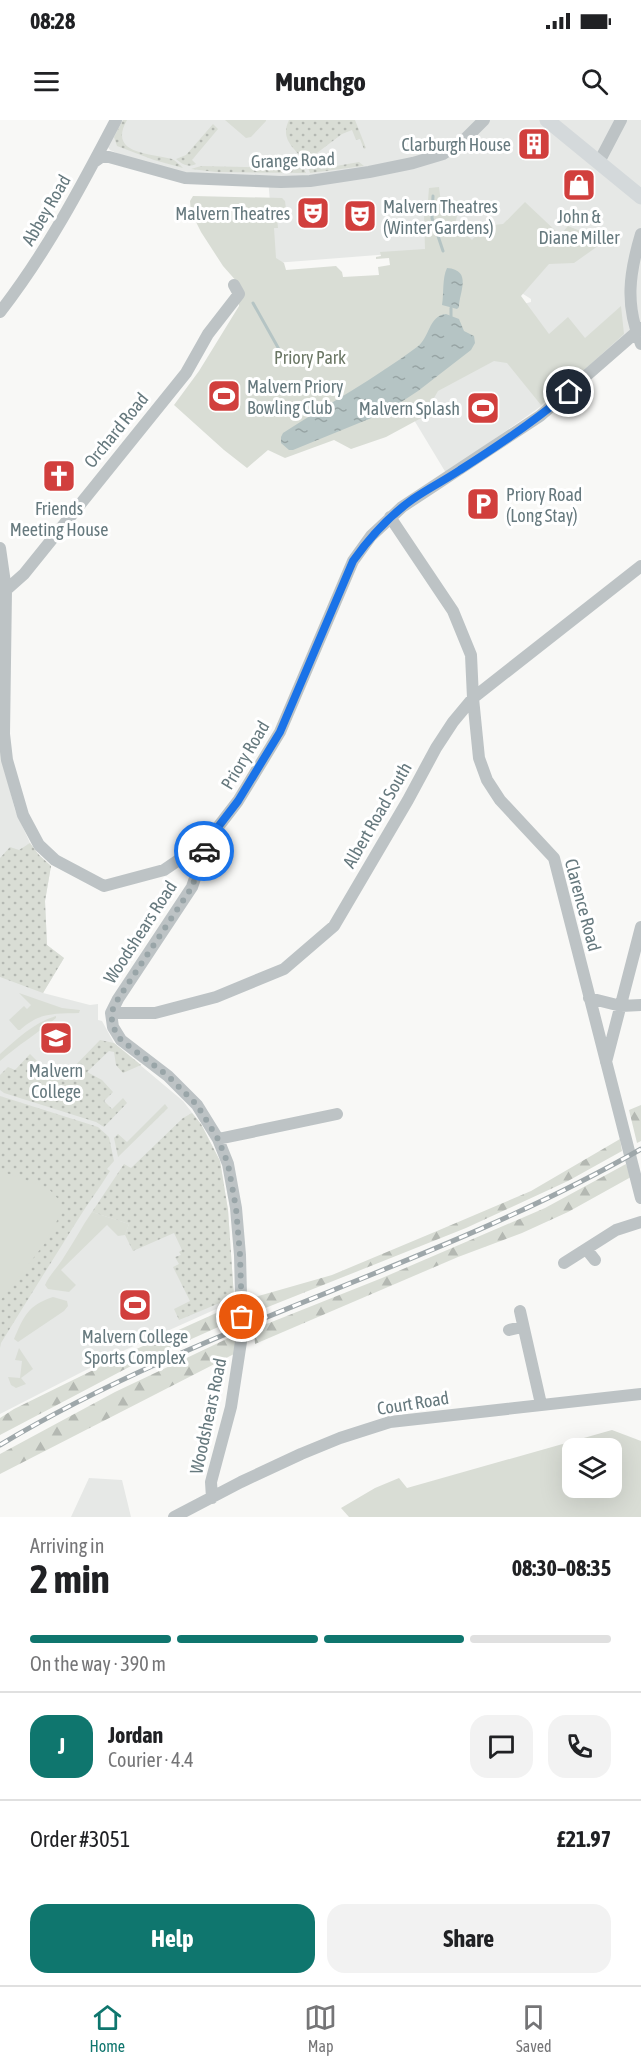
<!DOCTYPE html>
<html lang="en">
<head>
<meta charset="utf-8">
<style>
	:root { --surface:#fff; --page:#f2f2f2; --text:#202124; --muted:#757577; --line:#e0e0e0; --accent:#0f766e }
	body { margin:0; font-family:"Asap Condensed",sans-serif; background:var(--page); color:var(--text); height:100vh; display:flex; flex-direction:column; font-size:22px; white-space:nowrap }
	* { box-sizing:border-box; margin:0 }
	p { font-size:20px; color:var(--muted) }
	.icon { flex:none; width:33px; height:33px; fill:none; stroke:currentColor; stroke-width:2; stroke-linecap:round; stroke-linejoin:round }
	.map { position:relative; height:1397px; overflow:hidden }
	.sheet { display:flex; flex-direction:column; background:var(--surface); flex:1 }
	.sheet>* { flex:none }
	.controls { position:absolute; left:562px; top:1318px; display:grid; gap:12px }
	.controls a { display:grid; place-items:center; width:60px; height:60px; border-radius:12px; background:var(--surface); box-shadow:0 6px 24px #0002; font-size:30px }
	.pin { position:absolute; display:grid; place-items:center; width:51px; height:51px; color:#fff; margin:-26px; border:3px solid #fff; border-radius:50%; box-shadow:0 2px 6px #0007 }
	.courier { position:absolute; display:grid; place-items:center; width:60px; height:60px; margin:-30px; border:4px solid #1a73e8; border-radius:50%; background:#fff; color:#222; box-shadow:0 2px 8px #0007 }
	.headline em { font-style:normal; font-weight:700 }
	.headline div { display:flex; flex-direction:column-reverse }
	.headline { display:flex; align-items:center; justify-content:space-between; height:102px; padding:0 30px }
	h1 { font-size:39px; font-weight:700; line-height:45px }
	.bar { display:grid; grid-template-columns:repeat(4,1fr); gap:9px 6px; align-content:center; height:72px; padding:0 30px }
	.bar i { height:8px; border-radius:4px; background:var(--line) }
	.bar .selected { background:var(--accent) }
	.bar p { grid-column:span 4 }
	.line { display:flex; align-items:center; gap:15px; padding:0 30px; border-top:2px solid var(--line) }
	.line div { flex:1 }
	.round { display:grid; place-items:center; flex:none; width:63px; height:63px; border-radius:18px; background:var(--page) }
	.primary-button { display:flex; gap:12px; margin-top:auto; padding:12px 30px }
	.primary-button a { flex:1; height:69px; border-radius:18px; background:var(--accent); color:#fff; font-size:24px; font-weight:700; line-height:69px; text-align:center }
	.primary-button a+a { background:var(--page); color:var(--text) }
	.status { display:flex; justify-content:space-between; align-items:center; height:42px; padding:0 30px; background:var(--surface); direction:ltr }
	.status svg { height:16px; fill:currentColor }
	header { display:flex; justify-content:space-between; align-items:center; height:78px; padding:0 30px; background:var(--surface); font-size:27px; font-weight:700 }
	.dock { display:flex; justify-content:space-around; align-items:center; height:84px; border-top:2px solid var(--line); background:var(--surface); font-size:16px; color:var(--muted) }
	.dock a { display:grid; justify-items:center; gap:3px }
	.dock .selected { color:var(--accent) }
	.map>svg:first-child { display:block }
	.built { fill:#e6e8e6 }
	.grass { fill:url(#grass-dots) }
	.forest { fill:url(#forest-firs) }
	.green { fill:#d9ddd5; fill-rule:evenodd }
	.water { fill:url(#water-ripples) }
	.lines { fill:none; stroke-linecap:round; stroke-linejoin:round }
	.stream { stroke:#b5c4c4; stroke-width:3 }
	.minor { stroke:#bdc3c5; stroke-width:12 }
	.major { stroke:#d4d9db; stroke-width:15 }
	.rail-casing { stroke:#9ea7aa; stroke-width:5 }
	.rail { stroke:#fff; stroke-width:3; stroke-dasharray:9; stroke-linecap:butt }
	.done { stroke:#99a5a8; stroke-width:6; stroke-dasharray:0 10.8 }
	.route { stroke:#1a73e8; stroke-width:8 }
	.labels { text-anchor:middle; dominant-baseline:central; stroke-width:6; stroke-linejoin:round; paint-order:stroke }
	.poi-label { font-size:18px; fill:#66797e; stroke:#fff }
	.street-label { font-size:18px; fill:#66797e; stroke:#fff }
	.park-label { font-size:18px; fill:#6b7765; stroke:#fff }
</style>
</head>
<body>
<div class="status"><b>08:28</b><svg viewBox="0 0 49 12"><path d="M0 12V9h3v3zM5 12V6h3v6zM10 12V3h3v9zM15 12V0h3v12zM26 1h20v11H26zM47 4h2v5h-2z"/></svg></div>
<header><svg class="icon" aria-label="menu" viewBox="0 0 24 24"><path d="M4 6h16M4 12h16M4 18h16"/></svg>Munchgo<svg class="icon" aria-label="search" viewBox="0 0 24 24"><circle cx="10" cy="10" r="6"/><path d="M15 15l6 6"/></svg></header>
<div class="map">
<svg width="641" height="1397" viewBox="0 0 641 1397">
	<defs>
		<pattern id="grass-dots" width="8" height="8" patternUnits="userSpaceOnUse" patternTransform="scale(1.5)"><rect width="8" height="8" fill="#d9ddd5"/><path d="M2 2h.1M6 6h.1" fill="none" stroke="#b4b8b2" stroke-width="1.8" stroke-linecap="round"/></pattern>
		<pattern id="forest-firs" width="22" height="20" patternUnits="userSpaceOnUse" patternTransform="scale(1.5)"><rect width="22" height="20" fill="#d9ddd5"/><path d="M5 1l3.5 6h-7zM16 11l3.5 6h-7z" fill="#b4b8b2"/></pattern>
		<pattern id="water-ripples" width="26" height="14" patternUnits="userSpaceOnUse" patternTransform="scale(1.5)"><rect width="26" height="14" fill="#b5c4c4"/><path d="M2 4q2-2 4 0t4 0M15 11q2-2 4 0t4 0" fill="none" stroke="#97a4a4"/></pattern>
	</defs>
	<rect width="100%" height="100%" fill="#f8f8f6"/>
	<path class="built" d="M113,0H641V205L560,273L446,353L411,295L519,185L531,182V179L520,172L524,84L507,100L509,103L472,122L462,115L454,102L429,131L275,143L268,58L195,56L138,43L110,30L104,22Z
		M0,534L5,651L15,690L30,723L39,735L51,746L45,781L47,825L64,838L43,873L90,885L98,884V900L102,901L114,923L183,981L201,1004L220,1041L228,1090L234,1177V1181L125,1230L0,1294Z
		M89,1358L122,1360L131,1397H71Z"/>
	<path class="grass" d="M123,0H127C107,35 152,33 172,39C176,41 180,45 183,48L154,40L117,26L114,17Z
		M289,0H355L366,28L364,29L360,19L356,20L352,10L342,14L313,36L325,48L359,42L364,46L310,53C304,31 277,25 289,0Z
		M213,4L218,9L192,40L196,44C188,48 182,44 176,39L186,35Z
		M299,39L306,53L216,52L191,49L201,46L286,48L294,46Z
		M30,723L39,735L51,746L45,781L47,825L64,838L43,873L0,857V738L10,727L19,730Z
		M100,920L114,923L141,945L123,953L116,945L114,932L109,931L87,952L102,960L113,972L104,981L112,989L123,978L127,983L104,1007L96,1002L4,973L0,970V955L8,947L15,950L30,934L55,959L57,957L61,960Z
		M0,976L98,1007L109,1017L114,1041L107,1049L110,1051C100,1068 87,1084 77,1101C52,1141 26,1182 1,1223L0,1228Z
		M165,984L168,988L118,1037L114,1018L118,1014L127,1022Z
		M192,993L201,1004L220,1041L228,1090L234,1177L179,1200L174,1189L190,1181L173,1147L179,1144L175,1137L181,1135L179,1132L182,1130L174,1113L133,1131L125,1115L129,1104L92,1092L124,1044L131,1048L183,998Z"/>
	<path class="forest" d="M641,985V1021L637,1023L629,990Z
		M620,1019L622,1031L568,1061L466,1108L253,1193L251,1178L332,1155L437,1111L531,1071Z
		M626,1044L631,1057L568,1092L522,1113L458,1137L255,1224L254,1209L382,1158L545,1088Z
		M234,1185V1200L131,1246L0,1315V1298L14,1289L132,1231Z
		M237,1214L236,1233L0,1354V1334L115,1272Z"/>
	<path class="green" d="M225,0H266V1L251,17L246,18Z
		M439,67L441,83L457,96L455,105L463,112L465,110L468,114L467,115L472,120L489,101L493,105L503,104L525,82L560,115L568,106L605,121L574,143L549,144L521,176L549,214L568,197L585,218L621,186L624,214L582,252L541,285L507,243L494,241L438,271L423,297L386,317L351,329L334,320L285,338L268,330L247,348L224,330L174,285L199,251L239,186L238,163L223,146L201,112L191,92L190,81L193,76L282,78L285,81L287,97L277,98L278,108H274L276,138L284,143L286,150L336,146L342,152L343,157L379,155L378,147L390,145L389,138L376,139V137L381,136L380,132L425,129L424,95L428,81L429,68Z
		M19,873L62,888L80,890L79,893C53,894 40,892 20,910H18L9,900L24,886L27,889L31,885Z
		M56,896V898C38,913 18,925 0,941V934C17,919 33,903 56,896Z
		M0,1051L48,1068L59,1080V1097L45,1123L0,1181Z
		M92,1092L129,1104L125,1115L118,1116L107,1105L61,1150L76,1165L69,1172L48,1169L45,1165C50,1154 58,1147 64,1137C74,1122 82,1106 92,1092Z
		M53,1177L67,1181L68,1186L64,1191L18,1222L14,1219C24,1196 28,1185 53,1177Z
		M19,1228L33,1249L21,1258L26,1264L16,1268L11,1265L8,1257L20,1258L22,1241L15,1240Z
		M612,1310L641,1321V1397H349L341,1388L375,1368L399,1358L407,1368ZM573,1329H612V1368H573Z"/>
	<path class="water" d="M447,148C473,150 459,173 459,187L457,189L442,185C444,174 442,158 447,148Z
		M446,194L459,199L464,211L474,216L475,223L471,230L418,271L386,292L293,330H289L281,323V317L283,313C328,284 374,259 417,227C430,218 428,196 446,194Z"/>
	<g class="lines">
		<path class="stream" d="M433,76L432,98L443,131
			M253,183L285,240
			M451,196V188"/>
		<path class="minor" d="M94,42L101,37H109L185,58L281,62L310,61L369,52L413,43L443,34L464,20L484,0
			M599,42L621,0
			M641,114C629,154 625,185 641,224
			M0,192C46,133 81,67 116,0
			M390,397L453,491L471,535L473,578L479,638L487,660L500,680L554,738L641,1078
			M0,428L6,470L4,614L7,640L23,695L39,725L55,740L104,766L164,750L208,720L238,681L280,612L353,441L371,416L402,387L540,296L641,208
			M6,470L24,454L186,253L208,214L239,174L234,165
			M208,720L192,767L118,879L111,893L113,907L121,920L168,956L197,985L218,1019L228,1044L236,1088L240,1135L242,1215L231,1287L211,1362L212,1378
			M589,878L621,886L641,885
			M111,893H155L216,877L284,849L334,806L408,680L436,628L453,602L473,578L641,446
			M606,942L641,807
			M218,1019L337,994
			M587,1130L595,1140
			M564,1143L616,1110L641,1102
			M520,1191L541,1284
			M509,1210L522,1207
			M174,1397L241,1362L301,1334L340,1318L390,1302L641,1274"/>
		<path class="major" d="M547,0L641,77"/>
		<g class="rail-casing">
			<path id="rail" d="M0,1325C203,1203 436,1147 641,1029"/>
		</g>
		<use href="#rail" class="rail"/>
	</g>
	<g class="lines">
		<path class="done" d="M204,731L192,767L118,879L111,893L113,907L121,920L168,956L197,985L218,1019L228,1044L236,1088L240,1135L242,1197"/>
		<path class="route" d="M204,731L208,720L238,681L280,612L353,441C370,417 389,396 413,379C429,368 445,360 460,350C498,326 535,301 569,272"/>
	</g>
	<defs>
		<g id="building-square" transform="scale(1.725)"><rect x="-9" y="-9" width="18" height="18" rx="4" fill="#d13f3d" stroke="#fff"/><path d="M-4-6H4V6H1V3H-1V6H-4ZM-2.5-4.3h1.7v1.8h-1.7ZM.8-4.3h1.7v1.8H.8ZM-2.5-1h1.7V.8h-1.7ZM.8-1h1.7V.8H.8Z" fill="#fff"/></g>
		<g id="shop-square" transform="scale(1.725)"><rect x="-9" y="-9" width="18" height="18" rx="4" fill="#d13f3d" stroke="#fff"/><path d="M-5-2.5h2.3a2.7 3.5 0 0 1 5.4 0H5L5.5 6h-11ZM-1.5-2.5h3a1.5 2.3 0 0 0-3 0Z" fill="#fff"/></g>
		<g id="theatre-square" transform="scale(1.725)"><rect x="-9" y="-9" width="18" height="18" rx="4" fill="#d13f3d" stroke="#fff"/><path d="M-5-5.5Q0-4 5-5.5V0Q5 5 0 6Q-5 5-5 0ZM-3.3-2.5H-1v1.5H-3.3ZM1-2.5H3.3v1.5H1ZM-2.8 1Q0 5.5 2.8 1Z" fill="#fff"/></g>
		<g id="stadium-square" transform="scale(1.725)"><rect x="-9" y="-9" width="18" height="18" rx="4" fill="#d13f3d" stroke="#fff"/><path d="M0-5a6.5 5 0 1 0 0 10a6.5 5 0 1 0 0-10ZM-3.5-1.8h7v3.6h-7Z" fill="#fff"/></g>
		<g id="church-square" transform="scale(1.725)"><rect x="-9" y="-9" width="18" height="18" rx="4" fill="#d13f3d" stroke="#fff"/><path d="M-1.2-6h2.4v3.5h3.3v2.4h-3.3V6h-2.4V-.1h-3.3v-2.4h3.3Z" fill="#fff"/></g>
		<g id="parking-square" transform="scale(1.725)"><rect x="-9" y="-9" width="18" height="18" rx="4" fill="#d13f3d" stroke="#fff"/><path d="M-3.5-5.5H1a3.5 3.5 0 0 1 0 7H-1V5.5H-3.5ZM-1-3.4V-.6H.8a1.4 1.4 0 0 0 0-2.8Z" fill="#fff"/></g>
		<g id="school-square" transform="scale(1.725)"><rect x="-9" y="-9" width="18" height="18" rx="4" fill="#d13f3d" stroke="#fff"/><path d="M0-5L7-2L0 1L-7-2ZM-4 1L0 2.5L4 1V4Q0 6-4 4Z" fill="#fff"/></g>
	</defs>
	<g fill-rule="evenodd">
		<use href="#building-square" x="534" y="24"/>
		<use href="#shop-square" x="579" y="65"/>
		<use href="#theatre-square" x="313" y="93"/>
		<use href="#theatre-square" x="360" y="96"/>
		<use href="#stadium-square" x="224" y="276"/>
		<use href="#stadium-square" x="483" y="288"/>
		<use href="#church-square" x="59" y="356"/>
		<use href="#parking-square" x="483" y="384"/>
		<use href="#school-square" x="56" y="918"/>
		<use href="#stadium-square" x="135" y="1185"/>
	</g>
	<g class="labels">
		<g class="poi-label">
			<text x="511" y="24" text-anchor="end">Clarburgh House</text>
			<text x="383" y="86" text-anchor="start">Malvern Theatres<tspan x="383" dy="21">(Winter Gardens)</tspan></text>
			<text x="290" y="93" text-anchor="end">Malvern Theatres</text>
			<text x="579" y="96">John &amp;<tspan x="579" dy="21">Diane Miller</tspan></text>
			<text x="247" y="266" text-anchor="start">Malvern Priory<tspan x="247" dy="21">Bowling Club</tspan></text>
			<text x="460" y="288" text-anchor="end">Malvern Splash</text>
			<text x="506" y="374" text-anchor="start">Priory Road<tspan x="506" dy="21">(Long Stay)</tspan></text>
			<text x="59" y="388">Friends<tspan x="59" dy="21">Meeting House</tspan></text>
			<text x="56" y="950">Malvern<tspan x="56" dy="21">College</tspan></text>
			<text x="135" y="1216">Malvern College<tspan x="135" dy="21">Sports Complex</tspan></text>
		</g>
		<g class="street-label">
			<text transform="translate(293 40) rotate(-2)">Grange Road</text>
			<text transform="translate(46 90) rotate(-60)">Abbey Road</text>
			<text transform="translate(116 310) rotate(-51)">Orchard Road</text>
			<text transform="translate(245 635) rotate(-59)">Priory Road</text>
			<text transform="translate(377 695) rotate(-60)">Albert Road South</text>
			<text transform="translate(583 785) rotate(75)">Clarence Road</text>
			<text transform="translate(140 812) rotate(-57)">Woodshears Road</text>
			<text transform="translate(413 1283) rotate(-9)">Court Road</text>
			<text transform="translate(208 1296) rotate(-78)">Woodshears Road</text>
		</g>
		<g class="park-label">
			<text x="310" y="237">Priory Park</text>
		</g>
	</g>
</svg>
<div class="controls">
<a><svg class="icon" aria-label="layers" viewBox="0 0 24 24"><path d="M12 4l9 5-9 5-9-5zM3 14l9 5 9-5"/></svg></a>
</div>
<div class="pin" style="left:242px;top:1197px;background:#ea580c"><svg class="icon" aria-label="bag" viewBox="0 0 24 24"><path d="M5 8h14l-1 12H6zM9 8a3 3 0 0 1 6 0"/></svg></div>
<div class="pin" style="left:569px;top:272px;background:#1f2937"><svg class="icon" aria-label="home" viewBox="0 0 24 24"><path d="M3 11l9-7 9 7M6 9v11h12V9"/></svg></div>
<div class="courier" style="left:204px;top:731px"><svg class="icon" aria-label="car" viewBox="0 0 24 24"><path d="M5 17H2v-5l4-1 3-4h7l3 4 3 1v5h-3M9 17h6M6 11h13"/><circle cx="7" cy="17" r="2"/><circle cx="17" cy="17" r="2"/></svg></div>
</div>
<section class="sheet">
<div class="headline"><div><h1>2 min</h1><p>Arriving in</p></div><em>08:30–08:35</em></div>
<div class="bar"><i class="selected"></i><i class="selected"></i><i class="selected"></i><i></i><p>On the way · 390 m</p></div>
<div class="line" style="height:108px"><b class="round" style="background:var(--accent);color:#fff">J</b><div><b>Jordan</b><p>Courier · 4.4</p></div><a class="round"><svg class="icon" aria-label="chat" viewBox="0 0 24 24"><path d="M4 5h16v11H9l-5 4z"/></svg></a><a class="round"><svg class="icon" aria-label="phone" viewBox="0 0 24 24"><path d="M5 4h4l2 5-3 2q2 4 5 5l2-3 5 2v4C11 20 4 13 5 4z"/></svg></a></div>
<div class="line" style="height:78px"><div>Order #3051</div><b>£21.97</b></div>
<div class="primary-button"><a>Help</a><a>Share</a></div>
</section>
<nav class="dock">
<a class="selected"><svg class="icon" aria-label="home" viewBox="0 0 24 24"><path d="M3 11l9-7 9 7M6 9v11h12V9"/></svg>Home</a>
<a><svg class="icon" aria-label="map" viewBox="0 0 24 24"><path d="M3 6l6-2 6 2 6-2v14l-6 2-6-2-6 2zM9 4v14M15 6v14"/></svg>Map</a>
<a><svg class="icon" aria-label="saved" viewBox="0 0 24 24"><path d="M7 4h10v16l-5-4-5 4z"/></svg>Saved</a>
</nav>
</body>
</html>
